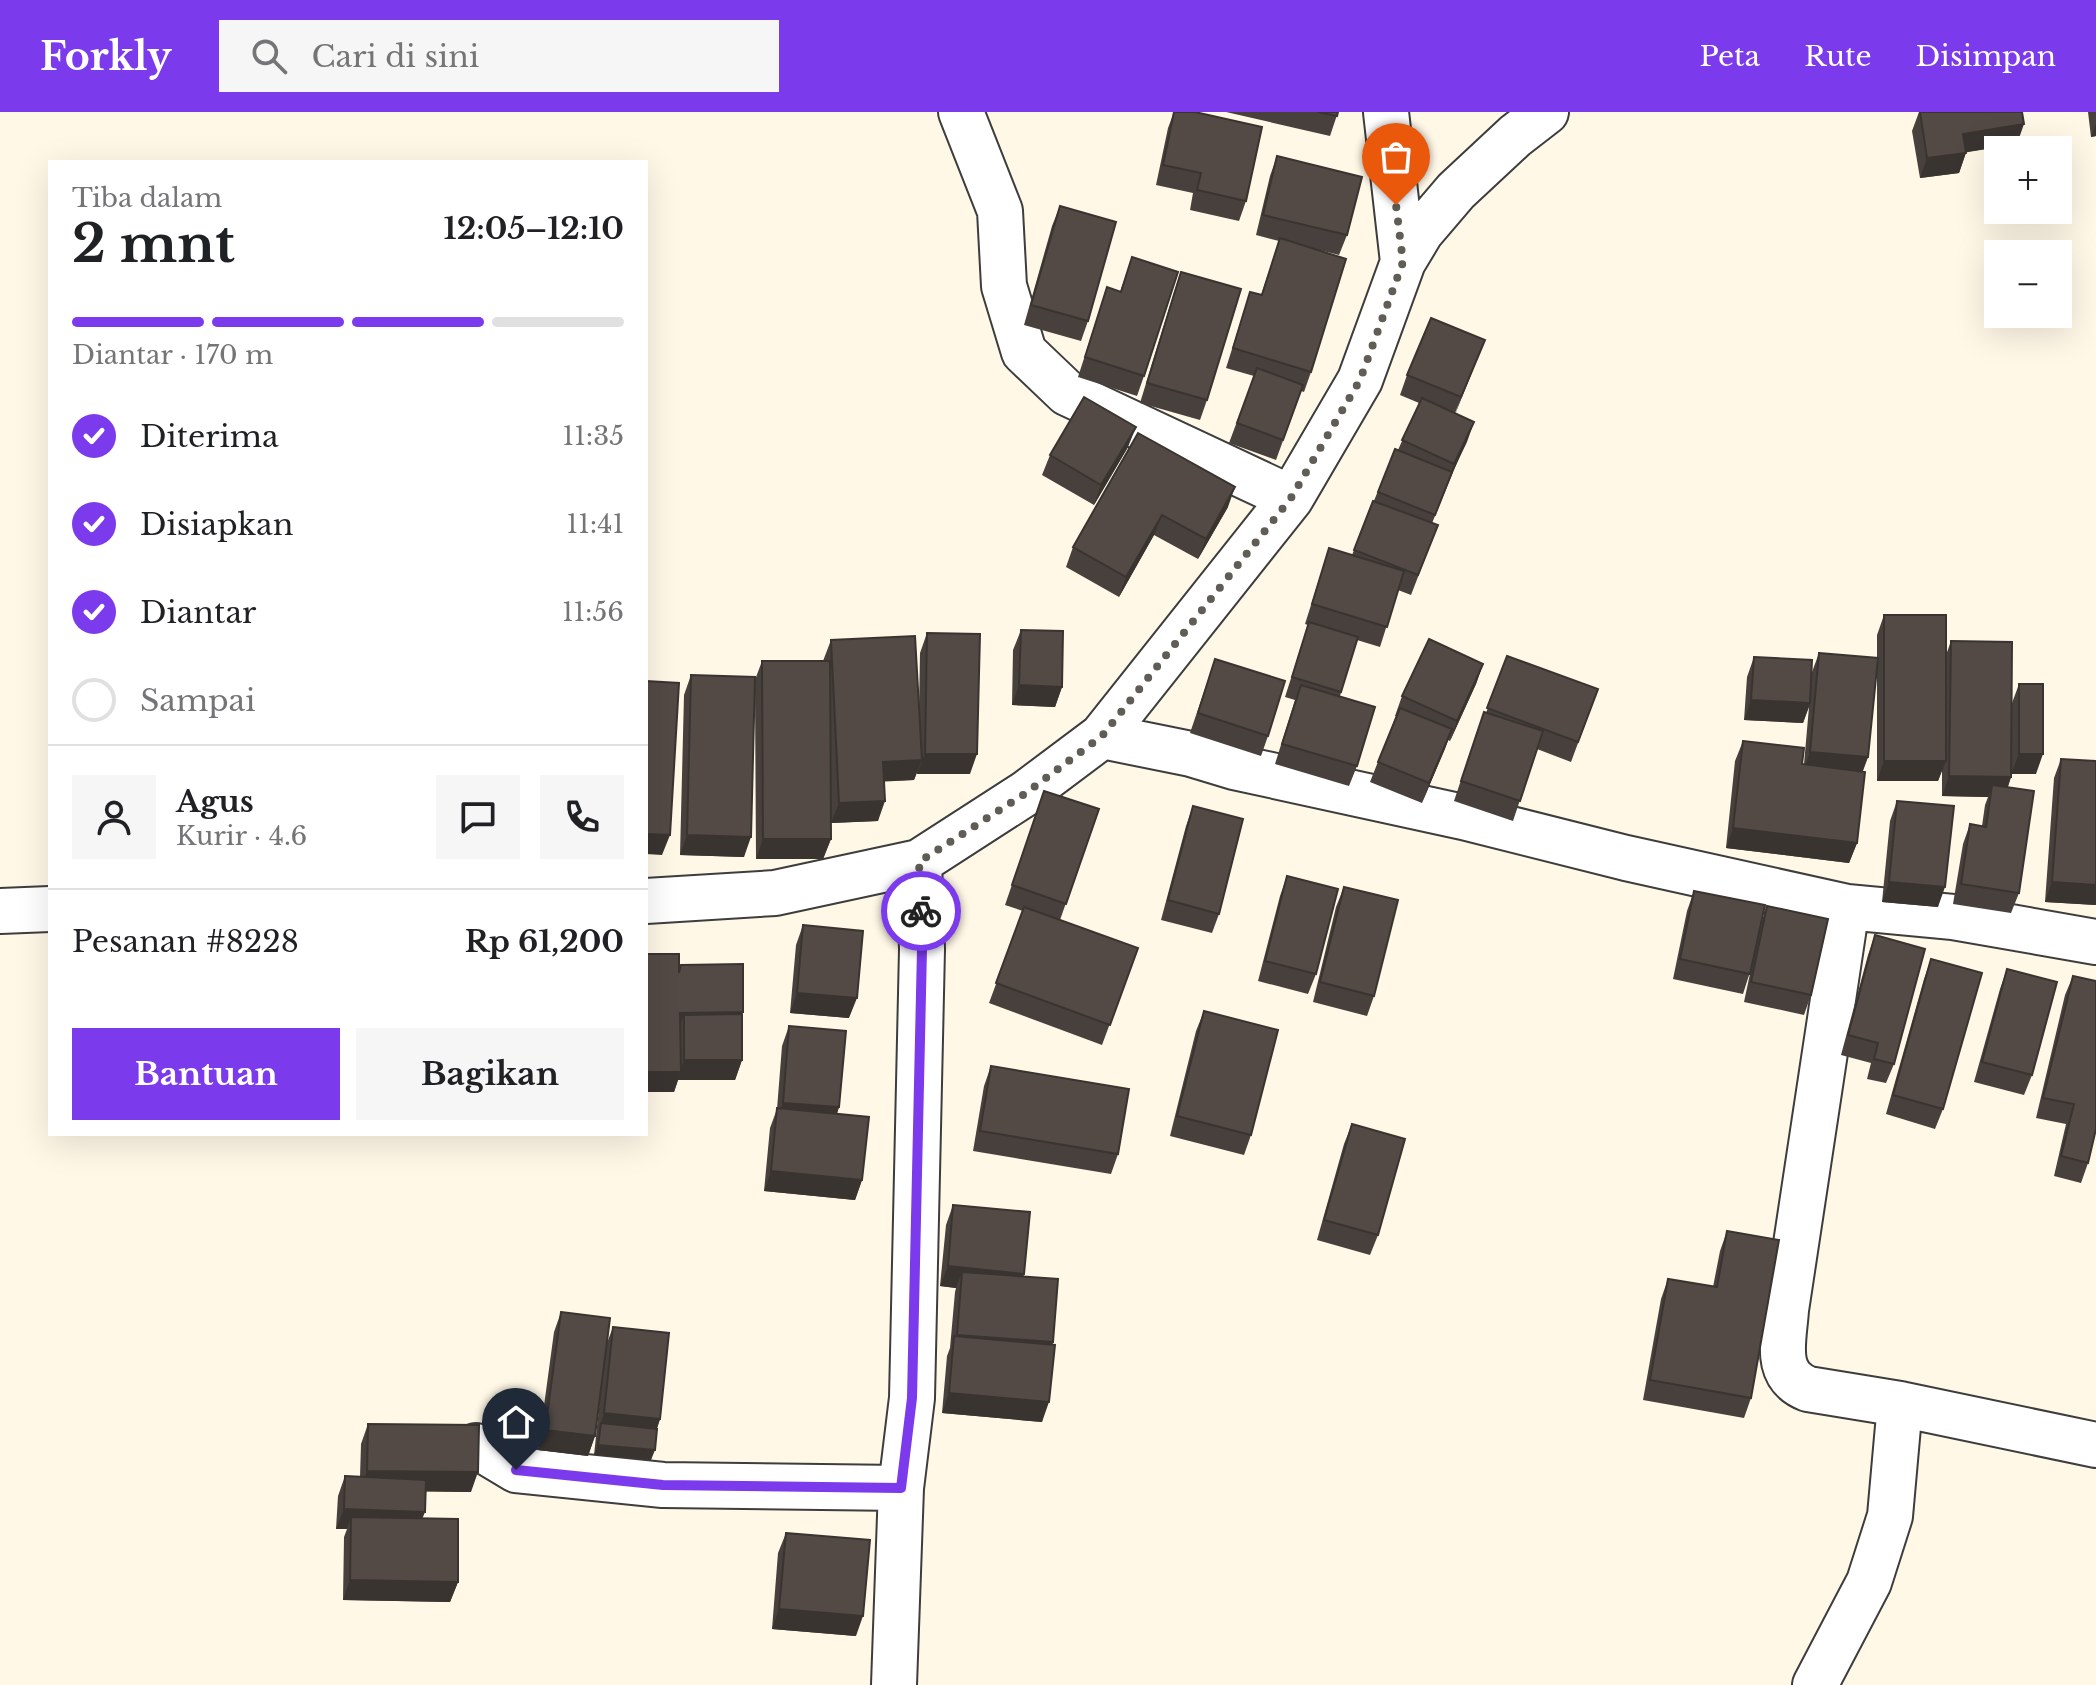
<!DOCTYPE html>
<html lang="id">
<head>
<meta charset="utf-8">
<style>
	:root { --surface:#fff; --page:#f6f6f6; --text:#202124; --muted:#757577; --line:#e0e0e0; --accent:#7c3aed }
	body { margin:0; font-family:"Libre Baskerville",serif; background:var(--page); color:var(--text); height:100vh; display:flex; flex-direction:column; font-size:30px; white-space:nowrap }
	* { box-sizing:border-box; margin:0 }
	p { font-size:26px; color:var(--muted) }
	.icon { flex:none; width:44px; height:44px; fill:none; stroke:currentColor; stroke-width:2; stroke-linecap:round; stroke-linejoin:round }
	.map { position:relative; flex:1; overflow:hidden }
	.details { position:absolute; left:48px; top:48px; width:600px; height:976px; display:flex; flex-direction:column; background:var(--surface); border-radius:0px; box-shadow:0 8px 32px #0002 }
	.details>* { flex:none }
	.fabs { position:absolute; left:1984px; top:24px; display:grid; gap:16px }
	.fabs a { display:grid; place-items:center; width:88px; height:88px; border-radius:0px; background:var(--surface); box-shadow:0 8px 32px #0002; font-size:40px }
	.pin { position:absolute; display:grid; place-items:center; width:68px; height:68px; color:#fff; margin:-82px -34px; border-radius:50% 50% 50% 0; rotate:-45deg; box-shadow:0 0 8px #0007 }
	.pin .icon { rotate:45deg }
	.courier { position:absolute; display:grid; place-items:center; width:80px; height:80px; margin:-40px; border:6px solid #7c3aed; border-radius:50%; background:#fff; color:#222; box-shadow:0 2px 10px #0007 }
	.headline em { font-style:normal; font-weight:800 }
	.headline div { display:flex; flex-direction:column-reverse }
	.headline { display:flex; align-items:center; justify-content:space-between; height:136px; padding:0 24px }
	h1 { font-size:52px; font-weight:800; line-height:60px }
	.bar { display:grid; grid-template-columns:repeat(4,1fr); gap:12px 8px; align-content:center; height:96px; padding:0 24px }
	.bar i { height:10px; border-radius:6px; background:var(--line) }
	.bar .on { background:var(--accent) }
	.bar p { grid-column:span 4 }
	.line { display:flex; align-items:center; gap:20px; padding:0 24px; border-top:2px solid var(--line) }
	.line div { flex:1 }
	.round { display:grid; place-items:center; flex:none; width:84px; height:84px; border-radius:0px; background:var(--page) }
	ol { padding:0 24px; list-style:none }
	li { display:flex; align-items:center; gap:24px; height:88px }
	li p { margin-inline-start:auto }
	li .icon { padding:8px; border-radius:50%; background:var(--accent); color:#fff; stroke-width:4 }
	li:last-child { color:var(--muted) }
	li i { width:44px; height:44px; border:4px solid var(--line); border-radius:50% }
	.cta { display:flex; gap:16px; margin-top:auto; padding:16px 24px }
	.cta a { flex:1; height:92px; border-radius:0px; background:var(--accent); color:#fff; font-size:32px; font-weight:800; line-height:92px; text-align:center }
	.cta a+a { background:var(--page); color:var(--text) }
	header { display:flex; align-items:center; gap:48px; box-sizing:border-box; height:112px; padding:0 40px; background:var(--accent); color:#fff }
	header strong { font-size:38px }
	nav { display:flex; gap:44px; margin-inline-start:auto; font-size:28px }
	.search { width:560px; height:72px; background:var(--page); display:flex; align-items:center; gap:20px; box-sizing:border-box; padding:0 28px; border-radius:0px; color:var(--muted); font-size:30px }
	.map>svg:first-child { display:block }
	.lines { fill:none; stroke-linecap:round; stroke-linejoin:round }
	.minor-casing { stroke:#3d3d3d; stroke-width:48 }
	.minor { stroke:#fff; stroke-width:44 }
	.wall { fill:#47403c }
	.shaded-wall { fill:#3a3431 }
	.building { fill:#534a46; stroke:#3a3431; stroke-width:2 }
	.done { stroke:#605d57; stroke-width:8; stroke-dasharray:0 14.4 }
	.route { stroke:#7c3aed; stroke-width:10 }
</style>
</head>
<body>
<header>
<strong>Forkly</strong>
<div class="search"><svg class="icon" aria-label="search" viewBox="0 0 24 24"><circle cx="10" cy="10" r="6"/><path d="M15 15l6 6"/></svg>Cari di sini</div>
<nav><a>Peta</a><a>Rute</a><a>Disimpan</a></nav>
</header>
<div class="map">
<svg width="2096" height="1573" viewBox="0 0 2096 1573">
	<rect width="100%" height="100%" fill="#fff8e7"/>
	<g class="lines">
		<g class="minor-casing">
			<path id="minor" d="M961,0L1000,99L1004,174L1024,240L1067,281L1291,386
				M1386,0L1403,150
				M1102,624L1191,642L1234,655L1463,705L1626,746L1847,795L1953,805L2096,830
				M646,789L775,781L919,750L1026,681L1102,624L1291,386L1360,268L1403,150L1421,120L1456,79L1515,24L1546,0
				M1847,795L1786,1198C1784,1229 1773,1263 1808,1277L1900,1292L2096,1333
				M0,799L50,797
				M476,1334L516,1358L663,1373L901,1376
				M894,1573L901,1376L912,1286L922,837L919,750
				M1815,1573L1869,1470L1890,1404L1900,1292"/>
		</g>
		<use href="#minor" class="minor"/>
	</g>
	<path class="wall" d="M1174,0H1195L1246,89L1239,109L1190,98L1193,81L1156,73L1168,16Z
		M1226,0H1338L1330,24Z
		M1919,0H2022L2017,32L1966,40L1959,61L1920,66L1912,19Z
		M2088,0H2096V24L2091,25Z
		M1277,44L1347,123L1339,143L1315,137L1311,260L1304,280L1301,279L1276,348L1229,331L1254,264L1226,256L1250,180L1261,183L1279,129L1256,123L1270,64Z
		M1060,94L1088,209L1081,229L1024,213L1052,114Z
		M1132,145L1144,264L1137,284L1078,265L1107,175L1120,180Z
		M1181,160L1207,288L1200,308L1140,291L1174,180Z
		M1485,228L1455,301L1474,310L1432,411L1438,413L1411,483L1398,478L1380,535L1357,528L1340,584L1357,654L1349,674L1275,652L1295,588L1285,585L1308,513L1305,512L1329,436L1352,443L1395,337L1398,338L1419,291L1400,283L1407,263Z
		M1138,321L1228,395L1198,447L1154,423L1119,485L1066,455L1073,435Z
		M1128,335L1094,393L1042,363L1050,343Z
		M1884,503L1946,543L1951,529L2011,665L2008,675L2019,781L2011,801L1953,792L1963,732L1970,712L1982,714L1985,693L1988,685L1942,684V658L1938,669H1877V557L1868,645L1863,659L1857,731L1849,751L1726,736L1735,649L1743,629L1804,652L1809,595L1803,611L1744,608L1747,565L1754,545L1811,574L1812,560L1819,541L1877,546V523Z
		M1021,518L1062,575L1055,595L1012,593L1013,538Z
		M927,521L970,662H917V660L914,668L884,669L878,709L831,711V693V727L823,747H756L755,579L744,745L680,743L684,583L691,563L755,568L762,549H823L831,528L919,597L920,541Z
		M1507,544L1598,577L1571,650L1537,637L1513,709L1454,689L1477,620L1484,600L1486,601Z
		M1215,547L1268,624L1261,644L1190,621Z
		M1483,552L1476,572L1450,629L1448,628L1422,691L1370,670L1396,604H1395L1402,584Z
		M2019,572L2036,662H2011L2012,591Z
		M2061,647L2096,649V793L2045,790L2054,666Z
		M1044,679L1099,697L1060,808L1138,836L1102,933L989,891L1023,799L1005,793Z
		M1897,689L1938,795L1882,790L1890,709Z
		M1193,694L1219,802L1212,821L1161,808L1186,714Z
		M1287,764L1316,862L1308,882L1258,869L1280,784Z
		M1344,775L1374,884L1367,904L1313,890L1336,795Z
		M1694,779L1761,812L1767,794L1811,883L1804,903L1744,890L1751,857L1743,882L1673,867L1687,799Z
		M803,813L849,906L790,901L796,833Z
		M1875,823L1894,952L1886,971L1867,967L1871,951L1841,943L1868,843Z
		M1931,847L1943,997L1935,1017L1886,1002L1924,867Z
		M679,857L742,903V948L735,968H678L674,980Z
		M2007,857L2032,963L2024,983L1974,970L2000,877Z
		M2073,864L2088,1051L2081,1071L2054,1064L2066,1012L2036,1006L2065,883Z
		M1204,899L1251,1023L1244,1043L1170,1024L1196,919Z
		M789,914L839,995L837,1002L862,1068L855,1088L764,1079L770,1016L777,997L782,934Z
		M991,954L1118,1042L1111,1062L973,1039L984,974Z
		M1352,1012L1378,1123L1370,1143L1317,1128L1344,1032Z
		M953,1093L1024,1162L1023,1165L1053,1230L1042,1310L942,1301L947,1244L950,1236L955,1180L956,1176L940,1174L946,1113Z
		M1727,1119L1751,1286L1744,1306L1643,1288L1661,1187L1668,1167L1713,1175L1720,1139Z
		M561,1200L607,1231L613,1215L660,1307L657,1317L651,1348L594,1343L602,1268L595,1324L588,1344L538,1338L554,1220Z
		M368,1312L471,1380L426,1379L422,1407L458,1470L450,1490L343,1488L344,1425L347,1417H336L338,1384L345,1364L360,1365L361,1332Z
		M786,1421L856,1524L772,1517L778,1441Z"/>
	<path class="shaded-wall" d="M2024,12L2017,32L1956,42L1963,22Z
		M2096,12V24L2091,25Z
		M1966,41L1959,61L1920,66L1927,46Z
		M1485,228L1477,248L1454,305L1461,285Z
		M1474,310L1467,330L1448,370L1427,423L1454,352Z
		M1136,315L1128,335L1094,393L1101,373Z
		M1235,375L1228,395L1198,447L1206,427Z
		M1162,403L1154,423L1119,485L1126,465Z
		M1483,552L1476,572L1450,629L1457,609Z
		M1019,573L1062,575L1055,595L1012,593Z
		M1751,588L1810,591L1803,611L1744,608Z
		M1452,617L1445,637L1422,691L1429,671Z
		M1810,640L1868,645L1860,665L1803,660Z
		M925,642H977L970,662H917Z
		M2019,642H2043L2036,662H2011Z
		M922,648L914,668L876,670L883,650Z
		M1884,649H1946L1938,669H1877Z
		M1949,664L2011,665L2004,685L1992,673L1988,685L1942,684Z
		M885,689L878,709L831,711L839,691Z
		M1733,716L1857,731L1849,751L1726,736Z
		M646,722L670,723L662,743L646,742Z
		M687,723L751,725L744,745L680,743Z
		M763,727H831L823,747H756Z
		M1889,770L1945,775L1938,795L1882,790Z
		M2052,770L2096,773V793L2045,790Z
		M797,881L857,886L849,906L790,901Z
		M743,900L736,920L684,903L677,921L680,901Z
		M684,948H742L735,968H678L674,980H646V960H680Z
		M783,991L839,995L832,1015L776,1011Z
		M771,1059L862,1068L855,1088L764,1079Z
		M948,1154L1024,1162L1017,1182L962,1160L956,1176L940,1174Z
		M957,1223L1053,1230L1046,1250L954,1232Z
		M949,1281L1049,1290L1042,1310L942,1301Z
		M604,1301L660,1307L653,1327L601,1311Z
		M545,1318L595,1324L588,1344L538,1338Z
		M598,1333L655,1338L651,1348L594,1343Z
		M367,1359L478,1360L471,1380L360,1379Z
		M344,1397L425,1400L417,1420L351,1405L347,1417H336Z
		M350,1468L458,1470L450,1490L343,1488Z
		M779,1497L863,1504L856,1524L772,1517Z"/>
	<path class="building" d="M1174,0H1195L1262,15L1246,89L1197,78L1201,61L1163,53Z
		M1318,0H1338L1337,4Z
		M1920,0H2022L2024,12L1963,22L1966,41L1927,46Z
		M1277,44L1362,65L1347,123L1263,103Z
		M1060,94L1116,110L1088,209L1031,193Z
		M1280,126L1346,147L1311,260L1233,236L1250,180L1262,183Z
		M1132,145L1178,160L1144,264L1085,245L1107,175L1121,180Z
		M1181,160L1241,177L1207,288L1147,271Z
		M1431,206L1485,228L1461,285L1407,263Z
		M1257,256L1303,273L1283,328L1237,311Z
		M1084,285L1136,315L1101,373L1050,343Z
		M1422,286L1474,310L1454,352L1402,328Z
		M1138,321L1235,375L1206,427L1162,403L1126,465L1073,435Z
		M1395,337L1452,360L1435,403L1378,380Z
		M1373,389L1438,413L1418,463L1354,438Z
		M1329,436L1404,459L1387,515L1312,492Z
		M1884,503H1946V649H1884Z
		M1309,510L1358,525L1341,580L1292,565Z
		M1021,518L1063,519L1062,575L1019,573Z
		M927,521L980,522L977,642H925Z
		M915,524L922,648L883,650L885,689L839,691L831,528Z
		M1429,527L1483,552L1457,609L1402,584Z
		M1951,529L2012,530L2011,665L1949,664Z
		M1819,541L1878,546L1868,645L1810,640Z
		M1507,544L1598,577L1578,630L1487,596Z
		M1754,545L1812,548L1810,591L1751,588Z
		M1215,547L1285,569L1268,624L1198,601Z
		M762,549H830L831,727H763Z
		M691,563L755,565L751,725L687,723Z
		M646,569L679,571L670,723L646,722Z
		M2019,572H2043V642H2019Z
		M1301,573L1375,595L1357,654L1282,632Z
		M1400,596L1452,617L1429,671L1378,650Z
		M1484,600L1543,619L1520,689L1461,669Z
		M1743,629L1804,636L1802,652L1865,660L1857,731L1733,716Z
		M2061,647L2096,649V773L2052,770Z
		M1992,673L2034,679L2019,781L1961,772L1970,712L1986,715Z
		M1044,679L1099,697L1066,792L1012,773Z
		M1897,689L1954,694L1945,775L1889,770Z
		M1193,694L1243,707L1219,802L1168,788Z
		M1287,764L1338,777L1316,862L1265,849Z
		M1344,775L1398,788L1374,884L1320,870Z
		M1694,779L1765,793L1750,862L1680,847Z
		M1767,794L1828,807L1811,883L1751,870Z
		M1024,795L1138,836L1110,913L996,871Z
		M803,813L863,819L857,886L797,881Z
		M1875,823L1925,837L1894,952L1874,947L1878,931L1848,923Z
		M646,842H679V861L681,853L743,852V900L680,901L681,960H646Z
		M1931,847L1982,861L1943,997L1893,983Z
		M2007,857L2057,870L2032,963L1982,950Z
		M2073,864L2096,869V1017L2088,1051L2061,1044L2074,992L2043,986Z
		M1204,899L1278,918L1251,1023L1177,1004Z
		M742,902V948H684V903Z
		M789,914L846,919L839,995L783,991Z
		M991,954L1129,977L1118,1042L980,1019Z
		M777,996L869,1005L862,1068L771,1059Z
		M1352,1012L1405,1027L1378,1123L1324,1108Z
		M953,1093L1030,1100L1024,1162L948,1154Z
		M1727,1119L1779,1128L1751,1286L1650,1268L1668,1167L1717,1175Z
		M962,1160L1058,1167L1053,1230L957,1223Z
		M561,1200L610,1206L595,1324L545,1318Z
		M613,1215L669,1221L660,1307L604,1301Z
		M954,1224L1055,1233L1049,1290L949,1281Z
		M601,1311L657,1317L655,1338L598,1333Z
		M368,1312L479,1313L478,1360L367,1359Z
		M345,1364L426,1368L425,1400L344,1397Z
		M351,1405L458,1407V1470L350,1468Z
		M786,1421L870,1428L863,1504L779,1497Z"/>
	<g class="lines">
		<path class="done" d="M921,799L919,750L1026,681L1102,624L1291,386L1360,268L1403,150L1396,93"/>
		<path class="route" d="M516,1358L663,1373L901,1376L912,1286L922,837L921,799"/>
	</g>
</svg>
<div class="fabs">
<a>+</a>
<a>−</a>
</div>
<div class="pin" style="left:1396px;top:93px;background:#ea580c"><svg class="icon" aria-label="bag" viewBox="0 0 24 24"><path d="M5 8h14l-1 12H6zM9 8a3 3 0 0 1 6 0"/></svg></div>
<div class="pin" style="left:516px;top:1358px;background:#1f2937"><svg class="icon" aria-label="home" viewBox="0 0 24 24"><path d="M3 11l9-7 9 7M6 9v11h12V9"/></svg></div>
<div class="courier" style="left:921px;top:799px"><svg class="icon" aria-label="bike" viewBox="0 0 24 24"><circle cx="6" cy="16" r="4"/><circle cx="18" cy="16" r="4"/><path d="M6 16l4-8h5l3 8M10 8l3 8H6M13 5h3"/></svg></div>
<section class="details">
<div class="headline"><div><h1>2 mnt</h1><p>Tiba dalam</p></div><em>12:05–12:10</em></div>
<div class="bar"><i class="on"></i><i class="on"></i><i class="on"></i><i></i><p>Diantar · 170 m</p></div>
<ol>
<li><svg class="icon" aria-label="check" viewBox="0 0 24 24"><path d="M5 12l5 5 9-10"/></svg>Diterima<p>11:35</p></li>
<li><svg class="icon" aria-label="check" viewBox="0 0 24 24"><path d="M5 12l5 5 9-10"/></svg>Disiapkan<p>11:41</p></li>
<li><svg class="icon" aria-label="check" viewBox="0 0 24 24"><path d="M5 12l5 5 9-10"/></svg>Diantar<p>11:56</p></li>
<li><i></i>Sampai</li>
</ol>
<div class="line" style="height:144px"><a class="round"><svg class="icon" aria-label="person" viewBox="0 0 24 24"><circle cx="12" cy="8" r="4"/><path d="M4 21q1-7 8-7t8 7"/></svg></a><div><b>Agus</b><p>Kurir · 4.6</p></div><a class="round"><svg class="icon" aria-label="chat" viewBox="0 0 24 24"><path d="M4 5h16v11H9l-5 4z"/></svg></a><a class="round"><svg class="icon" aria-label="phone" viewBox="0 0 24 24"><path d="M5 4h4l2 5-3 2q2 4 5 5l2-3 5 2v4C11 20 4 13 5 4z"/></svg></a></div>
<div class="line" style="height:104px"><div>Pesanan #8228</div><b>Rp 61,200</b></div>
<div class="cta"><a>Bantuan</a><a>Bagikan</a></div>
</section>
</div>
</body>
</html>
